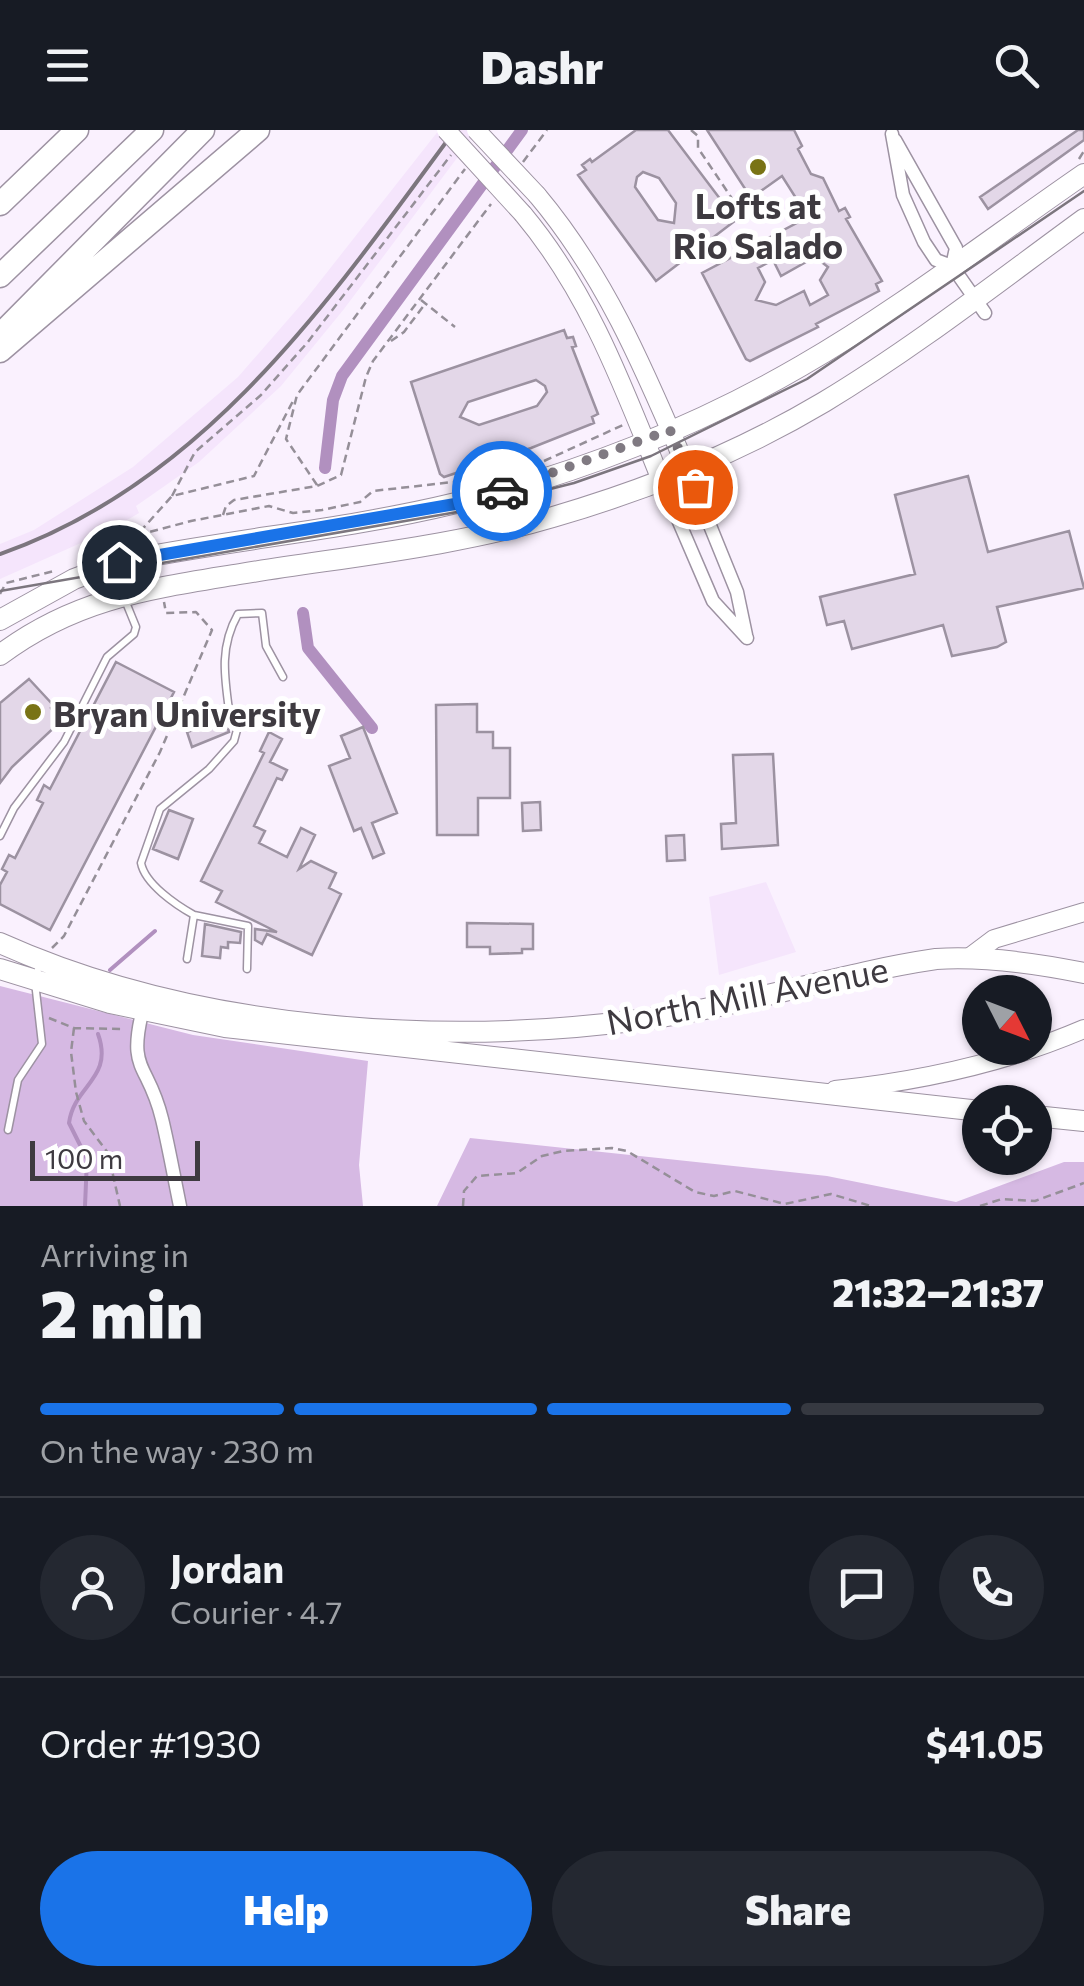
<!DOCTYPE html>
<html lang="en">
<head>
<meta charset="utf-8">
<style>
	:root { --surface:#171b24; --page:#242831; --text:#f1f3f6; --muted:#9ea1a6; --line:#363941; --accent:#1a73e8 }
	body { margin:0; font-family:Commissioner,sans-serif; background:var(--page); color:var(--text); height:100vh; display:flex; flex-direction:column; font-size:38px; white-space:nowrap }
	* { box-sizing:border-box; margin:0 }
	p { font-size:32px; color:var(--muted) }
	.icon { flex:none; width:55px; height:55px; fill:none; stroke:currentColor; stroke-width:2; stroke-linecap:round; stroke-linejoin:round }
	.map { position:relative; height:1076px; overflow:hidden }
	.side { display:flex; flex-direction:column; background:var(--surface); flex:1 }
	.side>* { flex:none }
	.needle { width:65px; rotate:132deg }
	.buttons { position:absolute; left:962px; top:845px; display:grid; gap:20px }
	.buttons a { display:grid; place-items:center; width:90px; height:90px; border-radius:50%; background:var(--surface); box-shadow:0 2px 8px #0004; font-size:50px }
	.scale { position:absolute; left:30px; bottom:25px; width:170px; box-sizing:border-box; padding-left:10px; border:5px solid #3e3a40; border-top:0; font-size:28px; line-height:35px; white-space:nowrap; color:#3e3a40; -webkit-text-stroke:8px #fff; paint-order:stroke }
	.pin { position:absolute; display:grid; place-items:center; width:85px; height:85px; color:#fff; margin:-42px; border:5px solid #fff; border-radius:50%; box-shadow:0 2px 10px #0007 }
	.courier { position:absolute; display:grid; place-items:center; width:100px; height:100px; margin:-50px; border:8px solid #1a73e8; border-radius:50%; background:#fff; color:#222; box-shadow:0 2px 12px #0007 }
	.summary em { font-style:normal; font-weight:800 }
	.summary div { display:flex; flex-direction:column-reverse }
	.summary { display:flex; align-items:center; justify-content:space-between; height:170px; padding:0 40px }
	h1 { font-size:65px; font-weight:800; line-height:75px }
	.bar { display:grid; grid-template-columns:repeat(4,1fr); gap:15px 10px; align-content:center; height:120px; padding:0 40px }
	.bar i { height:12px; border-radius:8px; background:var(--line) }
	.bar .selected { background:var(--accent) }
	.bar p { grid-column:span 4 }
	.line { display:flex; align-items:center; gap:25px; padding:0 40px; border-top:2px solid var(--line) }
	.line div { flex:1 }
	.round { display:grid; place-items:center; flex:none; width:105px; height:105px; border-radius:52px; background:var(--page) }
	.button { display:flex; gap:20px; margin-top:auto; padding:20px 40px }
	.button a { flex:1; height:115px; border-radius:60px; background:var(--accent); color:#fff; font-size:40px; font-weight:800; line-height:115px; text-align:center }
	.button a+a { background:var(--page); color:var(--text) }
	header { display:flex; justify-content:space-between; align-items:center; height:130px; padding:0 40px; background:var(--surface); font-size:45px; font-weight:800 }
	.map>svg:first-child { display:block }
	.built { fill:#f5e5fc }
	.green { fill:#d6b9e3 }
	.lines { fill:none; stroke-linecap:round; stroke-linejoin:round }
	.stream { stroke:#b190bf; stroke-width:4 }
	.canal { stroke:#b190bf; stroke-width:12 }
	.building { fill:#e3d7e8; stroke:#9c92a1; stroke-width:2.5; fill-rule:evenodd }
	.lane-casing { stroke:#9d92a2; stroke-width:9 }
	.street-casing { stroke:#9d92a2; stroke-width:15 }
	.secondary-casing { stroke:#9d92a2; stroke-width:20 }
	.primary-casing { stroke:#9d92a2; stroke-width:22 }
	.highway-casing { stroke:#9d92a2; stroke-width:25 }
	.path { stroke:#958f98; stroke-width:2.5; stroke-dasharray:8 5; stroke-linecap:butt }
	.lane { stroke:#fff; stroke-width:6 }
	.street { stroke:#fff; stroke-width:12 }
	.secondary { stroke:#fff; stroke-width:18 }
	.primary { stroke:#fff; stroke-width:20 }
	.highway { stroke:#fff; stroke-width:22 }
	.tram { stroke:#7c767e; stroke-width:2.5 }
	.rail { stroke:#7c767e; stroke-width:4 }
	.secondary-bridge-casing { stroke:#9d92a2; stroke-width:20; stroke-linecap:butt }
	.secondary-bridge { stroke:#fff; stroke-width:18 }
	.done { stroke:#807a82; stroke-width:10; stroke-dasharray:0 18 }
	.route { stroke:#1a73e8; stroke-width:12 }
	.poi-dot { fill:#797315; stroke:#fff; stroke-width:4 }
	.labels { text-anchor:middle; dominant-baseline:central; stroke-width:10; stroke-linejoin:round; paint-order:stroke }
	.poi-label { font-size:35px; font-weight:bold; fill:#3e3a40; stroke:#fff }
	.street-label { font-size:35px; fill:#3e3a40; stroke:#fff }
</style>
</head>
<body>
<header><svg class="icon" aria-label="menu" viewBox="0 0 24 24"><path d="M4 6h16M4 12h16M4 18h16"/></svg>Dashr<svg class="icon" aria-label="search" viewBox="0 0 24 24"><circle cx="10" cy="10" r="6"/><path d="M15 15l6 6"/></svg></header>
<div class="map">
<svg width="1084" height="1076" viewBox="0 0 1084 1076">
	<rect width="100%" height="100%" fill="#faf1fe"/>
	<path class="built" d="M439,0H478L344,179L281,256L199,332L136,376L139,383L110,400L0,449V414L34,400L133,337L238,247L306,169Z
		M766,752L796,822L719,845L709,767Z"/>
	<path class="green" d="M0,856L193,905L368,931L359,1035L363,1076H0Z
		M470,1008L827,1046L956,1072L1064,1032H1084V1076H437Z"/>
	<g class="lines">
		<path class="stream" d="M110,840L155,801
			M85,1076L87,1029L69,993C74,955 114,949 98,904"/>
		<path class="canal" d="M325,338L333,270L342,246L522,0
			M303,483L308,518L372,598"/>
	</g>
	<path class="building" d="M636,0H668L736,90L656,151L578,45L586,40L582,35L590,29L592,32ZM643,42L659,48L676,73L674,93L658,90L635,57L637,47Z
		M707,0H794L802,16L798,19L811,44L823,48L839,81L845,78L850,87L846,89L882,151L876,154L879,161L816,194L818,197L750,231L746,229L702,143L808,87L782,46L751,68ZM815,127L828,137L820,150L828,165L810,175L804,161L776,175L756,170L765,152L758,138L773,130L781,146Z
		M1078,0H1084V10L988,79L980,67Z
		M564,200L567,208L573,207L576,216L572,217L598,284L592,287L594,293L531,318L444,347L440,344L411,252ZM536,250L545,256L547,262L537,276L479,295L460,287L468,272Z
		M968,346L988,422L1069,401L1084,458L997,477L1006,512L997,517L952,526L943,495L852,519L844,491L827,495L820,467L915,444L895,365Z
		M116,532L174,562L50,800L0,774V755L7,742L2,739L9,725L15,728L43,673L37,670L44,655L50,659Z
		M29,549L54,576L51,578L60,592L12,637L0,653V573Z
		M477,574V602H493V618H510V668H478V705H437L436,575Z
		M217,585L220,593L226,591L229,602L192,617L187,602L203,597L200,591Z
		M363,597L397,683L372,693L384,723L373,728L361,698L354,701L329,636L350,628L341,606Z
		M269,602L282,609L270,632L287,640L282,650L277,648L254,696L265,701L259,713L287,727L301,698L315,705L299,739L311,731L336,743L329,758L341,764L312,825L267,804L262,814L255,810V799L277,802L216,772L222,761L201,751L264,623L260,621Z
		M773,624L778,715L722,719L721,694L736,693L733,625Z
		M540,672L541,700L523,701L522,673Z
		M169,680L193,689L178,729L153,719Z
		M684,705L685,730L667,731L666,706Z
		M467,793L533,794V819H522V823L490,824V817H467Z
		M205,794L241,802L240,813L228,812V818L221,817L220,828L202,826Z"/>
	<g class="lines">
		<g class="lane-casing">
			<path id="lane" d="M238,594L285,584
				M0,706L14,678L64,612L107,527L134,504L136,497L125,470
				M194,785L248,796L247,839
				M187,829L194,785C176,775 145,754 141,733L160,679L209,639L234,611L241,585L229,580C224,544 220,516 238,484L262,483L266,516L283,547
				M8,1000L18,950L42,914L35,852L40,831"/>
		</g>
		<g class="street-casing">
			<path id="street" d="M892,4L903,65L924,112L936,130L952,136L985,183
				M895,10L956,118L952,136
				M687,339L737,462L746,505
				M661,350L713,471L747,508
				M144,875C126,943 148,931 162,989C169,1018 174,1047 180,1076"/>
		</g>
		<g class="secondary-casing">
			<path id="secondary" d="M537,65C606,147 645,241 687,339
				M523,84C589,163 623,256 661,350
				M970,827L994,809L1084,782
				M835,960C921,951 1005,933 1084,899"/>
		</g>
		<g class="primary-casing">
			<path id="primary" d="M0,490L74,449L119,432C231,409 345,400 456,373C575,345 696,297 801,236C900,179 991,108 1084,44
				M0,525C76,468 149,459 240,444C344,427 452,417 553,387C646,360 740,322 824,272C915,217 999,151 1084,89
				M0,813C196,901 443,918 654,888C749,874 841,843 936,829C986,826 1035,833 1084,843
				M0,839L110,873L225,897L980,981
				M1035,986L1084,991"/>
		</g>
		<g class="highway-casing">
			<path id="highway" d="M0,74L77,0
				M0,146L152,0
				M6,199L203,0
				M0,221L258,0"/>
		</g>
		<path class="path" d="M691,0L698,6V18L733,70
			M1079,29L1084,21
			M523,32L547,0
			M421,170L455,197
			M391,211L404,202L425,174
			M544,331L623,295
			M317,355L286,309L297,265L465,39
			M172,366L195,322L261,265L307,213L451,25
			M223,385L226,376L234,370L317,356L341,345L366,247L373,231L491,74
			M140,414L138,404L172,366L254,346L294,269
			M103,421L115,411L191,391L269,376L293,383L322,380L360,372L373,361L462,351L514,335L537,334
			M0,464L6,453L54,441
			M52,818L64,806L160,622L212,500L196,482L166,483L164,472
			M49,888L74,898L124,899
			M74,898L71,922L76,962L84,991L108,1023L120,1076
			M463,1076L464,1061L477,1046L517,1043L542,1026L563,1021L612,1018L627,1021L695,1062L714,1066L735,1061L785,1074L831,1064L871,1076
			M980,1076L1002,1069L1035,1071L1084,1053"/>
		<use href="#lane" class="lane"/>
		<use href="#street" class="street"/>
		<use href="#secondary" class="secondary"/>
		<use href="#primary" class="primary"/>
		<use href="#highway" class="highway"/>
		<path class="tram" d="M0,461L463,381L574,353L651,326L807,249L1084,61"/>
		<path class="rail" d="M0,424C205,353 332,167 455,0"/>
		<g class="secondary-bridge-casing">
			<path id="secondary-bridge" d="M446,0L523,84
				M476,0L537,65"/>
		</g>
		<use href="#secondary-bridge" class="secondary-bridge"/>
	</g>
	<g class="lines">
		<path class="done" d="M502,361L670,300L695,357"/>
		<path class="route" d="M119,432L455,374L502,361"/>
	</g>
	<g class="poi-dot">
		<circle cx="758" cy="37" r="10"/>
		<circle cx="33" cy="582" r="10"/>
	</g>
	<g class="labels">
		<g class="poi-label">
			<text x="758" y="74">Lofts at<tspan x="758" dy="40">Rio Salado</tspan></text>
			<text x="53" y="582" text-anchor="start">Bryan University</text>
		</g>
		<g class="street-label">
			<text transform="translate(747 864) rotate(-11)">North Mill Avenue</text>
		</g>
	</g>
</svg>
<div class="buttons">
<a><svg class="needle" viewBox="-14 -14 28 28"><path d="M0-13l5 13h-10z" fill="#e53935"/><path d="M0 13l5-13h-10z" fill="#9ea1a6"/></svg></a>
<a><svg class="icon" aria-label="locate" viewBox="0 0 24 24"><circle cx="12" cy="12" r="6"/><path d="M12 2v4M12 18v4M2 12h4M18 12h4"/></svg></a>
</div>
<div class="scale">100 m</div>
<div class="pin" style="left:695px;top:357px;background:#ea580c"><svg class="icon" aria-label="bag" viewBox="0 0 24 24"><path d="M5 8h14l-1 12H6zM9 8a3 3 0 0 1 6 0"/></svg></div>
<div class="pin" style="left:119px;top:432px;background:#1f2937"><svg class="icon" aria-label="home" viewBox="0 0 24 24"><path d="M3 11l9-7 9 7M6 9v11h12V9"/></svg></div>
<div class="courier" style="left:502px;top:361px"><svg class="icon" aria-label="car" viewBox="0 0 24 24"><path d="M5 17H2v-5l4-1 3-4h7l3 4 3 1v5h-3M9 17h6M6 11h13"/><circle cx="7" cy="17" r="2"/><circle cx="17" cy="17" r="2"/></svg></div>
</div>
<section class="side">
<div class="summary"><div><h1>2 min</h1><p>Arriving in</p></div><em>21:32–21:37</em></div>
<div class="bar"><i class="selected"></i><i class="selected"></i><i class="selected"></i><i></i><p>On the way · 230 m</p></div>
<div class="line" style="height:180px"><a class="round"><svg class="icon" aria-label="person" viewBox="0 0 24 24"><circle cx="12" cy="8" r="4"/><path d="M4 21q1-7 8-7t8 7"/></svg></a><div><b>Jordan</b><p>Courier · 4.7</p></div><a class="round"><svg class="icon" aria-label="chat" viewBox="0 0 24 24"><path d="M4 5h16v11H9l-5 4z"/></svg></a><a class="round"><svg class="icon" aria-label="phone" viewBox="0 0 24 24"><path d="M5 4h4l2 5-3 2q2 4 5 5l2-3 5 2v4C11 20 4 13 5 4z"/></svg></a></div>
<div class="line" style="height:130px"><div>Order #1930</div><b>$41.05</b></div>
<div class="button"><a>Help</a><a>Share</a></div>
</section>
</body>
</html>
